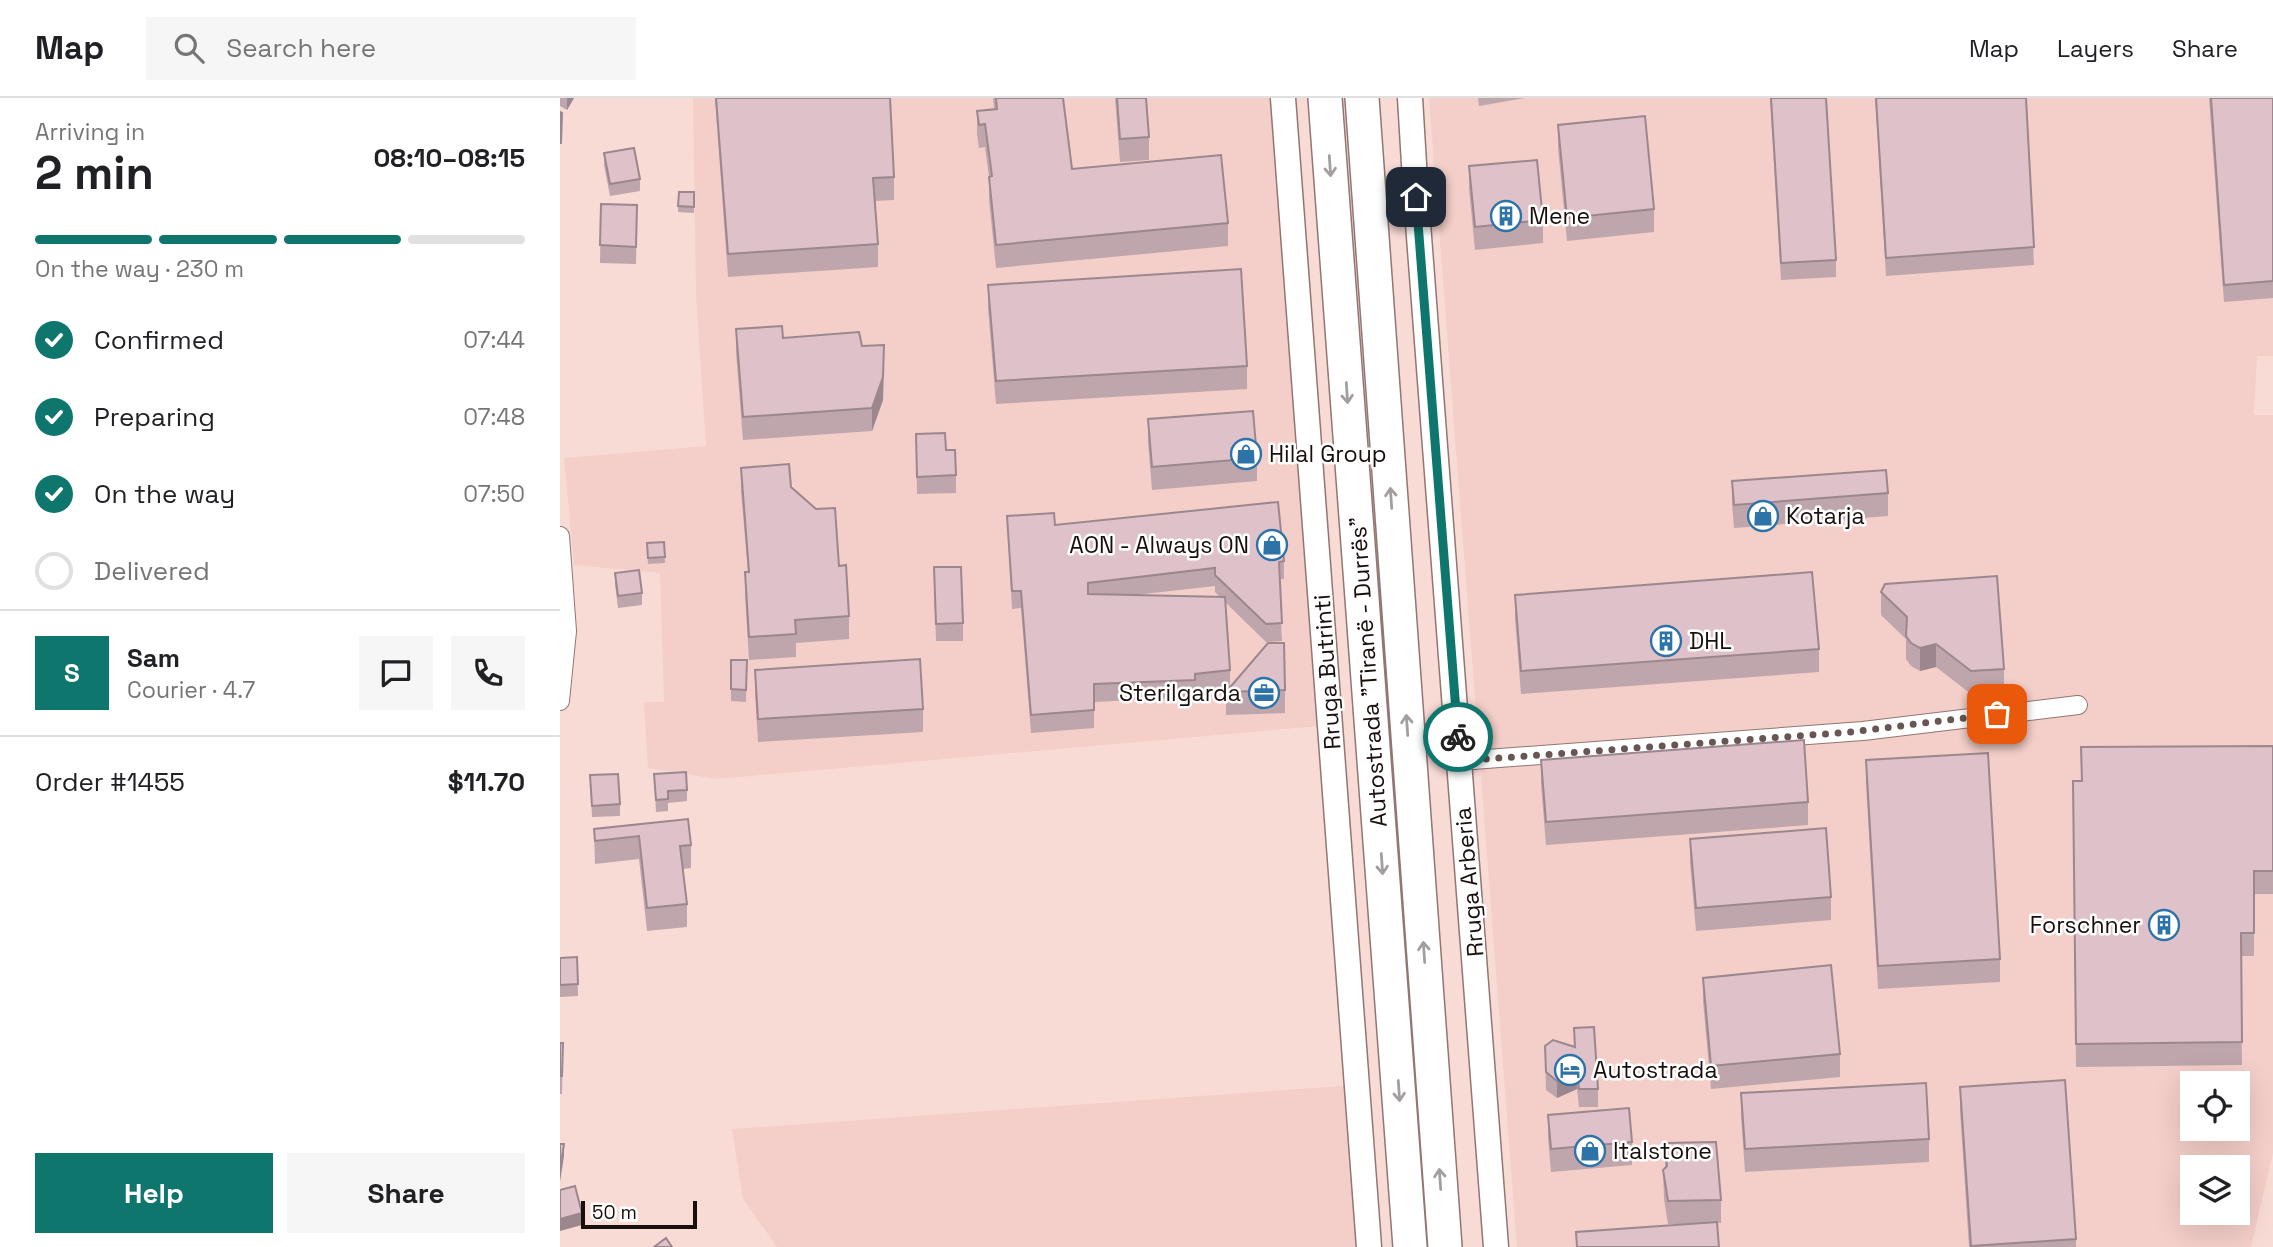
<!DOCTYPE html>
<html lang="en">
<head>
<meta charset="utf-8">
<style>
	:root { --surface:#fff; --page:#f6f6f6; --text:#202124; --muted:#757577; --line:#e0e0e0; --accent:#0f766e }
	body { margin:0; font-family:"Space Grotesk",sans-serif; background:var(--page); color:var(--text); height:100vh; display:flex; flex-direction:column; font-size:26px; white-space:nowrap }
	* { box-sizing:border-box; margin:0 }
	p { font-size:23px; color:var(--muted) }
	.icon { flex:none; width:38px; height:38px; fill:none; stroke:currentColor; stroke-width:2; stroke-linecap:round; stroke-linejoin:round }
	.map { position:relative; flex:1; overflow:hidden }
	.drawer { display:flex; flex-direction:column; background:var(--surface); width:560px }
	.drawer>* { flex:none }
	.tools { position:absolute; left:1620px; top:973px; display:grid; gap:14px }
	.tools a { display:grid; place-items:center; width:70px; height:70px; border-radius:0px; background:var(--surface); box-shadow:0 7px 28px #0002; font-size:35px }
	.scale { position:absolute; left:21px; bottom:18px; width:116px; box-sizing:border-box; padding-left:7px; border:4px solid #180e0c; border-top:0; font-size:19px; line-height:24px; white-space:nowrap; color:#180e0c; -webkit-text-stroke:5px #fff; paint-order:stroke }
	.pin { position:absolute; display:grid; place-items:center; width:60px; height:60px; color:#fff; margin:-30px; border-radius:14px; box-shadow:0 4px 10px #0006 }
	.courier { position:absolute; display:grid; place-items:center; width:70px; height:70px; margin:-35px; border:5px solid #0f766e; border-radius:50%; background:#fff; color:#222; box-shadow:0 2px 9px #0007 }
	.overview em { font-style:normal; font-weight:700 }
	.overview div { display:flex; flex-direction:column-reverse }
	.overview { display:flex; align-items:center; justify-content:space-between; height:119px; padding:0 35px }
	h1 { font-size:46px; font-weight:700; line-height:52px }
	.bar { display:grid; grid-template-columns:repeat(4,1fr); gap:10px 7px; align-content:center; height:84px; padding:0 35px }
	.bar i { height:9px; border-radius:5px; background:var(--line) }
	.bar .on { background:var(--accent) }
	.bar p { grid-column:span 4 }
	.line { display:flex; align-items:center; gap:18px; padding:0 35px; border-top:2px solid var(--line) }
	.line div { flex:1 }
	.round { display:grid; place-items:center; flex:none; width:74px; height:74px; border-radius:0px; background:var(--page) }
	ol { padding:0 35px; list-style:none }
	li { display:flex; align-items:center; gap:21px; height:77px }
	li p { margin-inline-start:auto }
	li .icon { padding:7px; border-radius:50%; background:var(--accent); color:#fff; stroke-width:4 }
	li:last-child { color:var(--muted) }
	li i { width:38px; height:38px; border:4px solid var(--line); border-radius:50% }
	.cta { display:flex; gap:14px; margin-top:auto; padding:14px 35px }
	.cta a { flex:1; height:80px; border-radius:0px; background:var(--accent); color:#fff; font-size:28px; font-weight:700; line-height:80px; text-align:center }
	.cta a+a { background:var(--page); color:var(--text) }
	header { display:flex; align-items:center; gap:42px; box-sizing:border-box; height:98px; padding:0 35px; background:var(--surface); border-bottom:2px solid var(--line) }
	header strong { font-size:33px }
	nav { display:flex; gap:38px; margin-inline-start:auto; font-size:24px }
	.search { width:490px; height:63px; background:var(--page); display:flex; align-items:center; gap:18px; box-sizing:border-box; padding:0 24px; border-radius:0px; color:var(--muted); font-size:26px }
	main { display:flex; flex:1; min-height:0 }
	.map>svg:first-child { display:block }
	.built { fill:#f4cec8; fill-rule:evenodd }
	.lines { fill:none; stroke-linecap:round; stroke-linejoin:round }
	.street-casing { stroke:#917672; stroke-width:20 }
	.secondary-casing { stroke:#917672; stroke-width:27 }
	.highway-casing { stroke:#917672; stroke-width:36 }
	.street { stroke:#fff; stroke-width:18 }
	.secondary { stroke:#fff; stroke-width:24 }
	.highway { stroke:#fff; stroke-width:33 }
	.wall { fill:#bfa6ad; fill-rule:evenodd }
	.shaded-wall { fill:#9b878d }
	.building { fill:#dec1c9; stroke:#9b878d; stroke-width:2 }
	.oneway { stroke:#a39f9e }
	.done { stroke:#675653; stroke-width:7; stroke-dasharray:0 12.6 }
	.route { stroke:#0f766e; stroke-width:9 }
	.labels { text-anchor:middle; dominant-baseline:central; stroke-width:5; stroke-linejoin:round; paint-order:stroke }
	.poi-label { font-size:23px; fill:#180e0c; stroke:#fff; text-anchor:start }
	.street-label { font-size:23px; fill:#180e0c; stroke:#fff }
</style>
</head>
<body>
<header>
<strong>Map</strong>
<div class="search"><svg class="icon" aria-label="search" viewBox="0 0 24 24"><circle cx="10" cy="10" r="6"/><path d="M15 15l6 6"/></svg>Search here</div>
<nav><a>Map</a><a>Layers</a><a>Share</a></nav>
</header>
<main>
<section class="drawer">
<div class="overview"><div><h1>2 min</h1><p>Arriving in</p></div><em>08:10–08:15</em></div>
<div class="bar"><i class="on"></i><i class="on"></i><i class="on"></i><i></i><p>On the way · 230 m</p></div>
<ol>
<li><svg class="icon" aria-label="check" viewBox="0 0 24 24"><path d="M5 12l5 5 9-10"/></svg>Confirmed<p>07:44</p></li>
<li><svg class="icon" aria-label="check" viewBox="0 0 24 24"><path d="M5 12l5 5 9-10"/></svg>Preparing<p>07:48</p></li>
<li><svg class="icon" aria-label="check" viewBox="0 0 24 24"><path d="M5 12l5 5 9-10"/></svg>On the way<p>07:50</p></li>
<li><i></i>Delivered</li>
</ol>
<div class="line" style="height:126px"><b class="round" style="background:var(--accent);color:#fff">S</b><div><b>Sam</b><p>Courier · 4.7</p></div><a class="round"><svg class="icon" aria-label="chat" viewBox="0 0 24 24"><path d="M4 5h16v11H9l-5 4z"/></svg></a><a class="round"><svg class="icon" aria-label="phone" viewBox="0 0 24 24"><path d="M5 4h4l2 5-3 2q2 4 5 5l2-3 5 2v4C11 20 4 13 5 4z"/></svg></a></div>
<div class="line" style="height:91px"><div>Order #1455</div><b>$11.70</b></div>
<div class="cta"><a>Help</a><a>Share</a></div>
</section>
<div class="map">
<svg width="1713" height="1149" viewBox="0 0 1713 1149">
	<rect width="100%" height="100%" fill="#f9dbd6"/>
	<path class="built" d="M133,0H723L771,627L157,681L88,670L84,604H104L100,475L14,467L4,360L146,348L136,198Z
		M869,0H1713V258H1697L1694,317H1713V1055L1691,1149H957ZM1633,985H1678V1031H1633ZM1633,1069H1678V1115H1633Z
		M797,987L809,1149H217L183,1101L172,1031Z"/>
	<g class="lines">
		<g class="street-casing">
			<path id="street" d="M0,438L7,533L0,603
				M900,663L1303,633L1518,607"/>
		</g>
		<g class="secondary-casing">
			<path id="secondary" d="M723,0L809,1149
				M850,0L856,99L936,1149"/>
		</g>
		<g class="highway-casing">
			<path id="highway" d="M765,0L850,1149
				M802,0L885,1149"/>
		</g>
		<use href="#street" class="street"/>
		<use href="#secondary" class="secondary"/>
		<use href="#highway" class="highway"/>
	</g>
	<path class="wall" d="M0,0H14L7,12L0,8Z
		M155,0H330L334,79V102L315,103L318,146V169L168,179Z
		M433,0H503L512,71L668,125V148L436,170L429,102V79L425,49L419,50L417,36V13L434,11Z
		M555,0H586L589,39V62L560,64Z
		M918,0H965L919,8Z
		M1210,0H1266L1276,162V179L1221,182Z
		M1315,0H1466L1474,167L1326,178Z
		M1649,0H1713V200L1664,204Z
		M998,27L1094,111V134L1007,143L998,50Z
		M44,55L80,81V93L50,98L44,67Z
		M909,68L983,122V145L915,152L909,91Z
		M119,94H134V115L118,114Z
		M41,106L77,107L76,166L40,165Z
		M428,187L687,268V291L436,306L428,210Z
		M176,231L223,240L302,248L324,270L323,302L312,333L183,342L176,254Z
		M588,321L697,360V383L592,392L588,344Z
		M386,352L396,377V395L357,396L356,353Z
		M181,370L279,468L289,518V541L236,545V559L189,562L185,497V474H188L181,393Z
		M1172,383L1328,395V418L1174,430L1172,406Z
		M447,418L495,427L724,463V481H719L722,543L706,544L665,504L670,572V590L635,594V599L534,604V630L471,635L461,510L452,511ZM655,488V494L660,499L575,497Z
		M104,444L105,465L88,466L87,445Z
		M55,475L82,495V507L58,510L55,486Z
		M374,487L403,525V543H376Z
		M1321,494L1444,571V594L1411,596L1376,569L1360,573L1351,568L1346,561V541L1321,517Z
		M955,497L1259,551V574L961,596L955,520Z
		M171,562H187L186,604L171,603Z
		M195,572L363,611V634L198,644L195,595Z
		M725,592V615L666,617V594Z
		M1713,648V796H1694V858H1681L1682,967L1516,969L1513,683H1521Z
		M981,662L1248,704V727L986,747L981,686Z
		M1306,662L1440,861V884L1318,891L1306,685Z
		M94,676L127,692V703L108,705V713L96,714Z
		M30,677L60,706V718L32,719Z
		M34,731L131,747V770L123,771L127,806V829L87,833L79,761L35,766Z
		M1130,741L1271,799V822L1136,833L1130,764Z
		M17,859L18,898L0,899V860Z
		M1143,880L1280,956V979L1151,991L1143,903Z
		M1014,930L1038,991V1009H1019L1017,991L997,1000L986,992L985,948L1014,949Z
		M0,945H3L2,996H0Z
		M1400,989L1516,1141V1149H1409L1400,1012Z
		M1181,995L1369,1041V1064L1185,1074L1181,1018Z
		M988,1017L1072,1044V1067L991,1074L988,1040Z
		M1105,1045L1161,1102V1125H1157L1159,1149H1016V1134L1136,1126H1108L1104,1101L1103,1072L1105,1070Z"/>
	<path class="shaded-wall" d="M7,0H14L7,12Z
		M324,247L323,302L312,333V310Z
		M1376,546V569L1360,573V550Z
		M1017,973V991L997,1000V983Z
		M4,1046V1058L0,1084V1072Z
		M22,1115V1127L0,1133V1121Z"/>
	<path class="building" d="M156,0H330L334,79L313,80L318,146L168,156Z
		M436,0H503L512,71L661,57L668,125L436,147L429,79L432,78L425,26L419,27L417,13L437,11Z
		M557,0H586L589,39L560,41Z
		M1211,0H1266L1276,162L1221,165Z
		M1316,0H1466L1474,149L1326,160Z
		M1651,0H1713V183L1664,187Z
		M0,14L2,15L1,45H0Z
		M1085,18L1094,111L1007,120L998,27Z
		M74,50L80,81L50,86L44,55Z
		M977,62L983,122L915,129L909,68Z
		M119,94H134V109L118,108Z
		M41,106L77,107L76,149L40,147Z
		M681,171L687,268L436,283L428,187Z
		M222,228L223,240L299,234L302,248L324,247L323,279L312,310L183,319L176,231Z
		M693,313L697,360L592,369L588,321Z
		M385,335L386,352H395L396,377L357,379L356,336Z
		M229,366L231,389L256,411L275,410L279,468L286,467L289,518L235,522L236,536L189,539L185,474H189L181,370Z
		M1326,372L1328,395L1174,407L1172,383Z
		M718,404L724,463L719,464L722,525L706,526L655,477V470L528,485V496L665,499L670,572L635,576V582L534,586V612L471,617L461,493H452L447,418L494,415L495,427Z
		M104,444L105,459L88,460L87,445Z
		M374,469H401L403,525L376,526Z
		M79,472L82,495L58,498L55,475Z
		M1252,474L1259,551L961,573L955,497Z
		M1437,478L1444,571L1411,573L1376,546L1360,550L1351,545L1346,538L1347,519L1321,494L1325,486Z
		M708,545H724L725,592L666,594Z
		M360,561L363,611L198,621L195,572Z
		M171,562H187L186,592L171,591Z
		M1244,642L1248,704L986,724L981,662Z
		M1713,648V773H1694V835H1681L1682,944L1516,946L1513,683H1522L1521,649Z
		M1428,655L1440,861L1318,868L1306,662Z
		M126,674L127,692L108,693V701L96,702L94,676Z
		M58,676L60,706L32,708L30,677Z
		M128,721L131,747L120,748L127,806L87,810L79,738L35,743L34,731Z
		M1266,730L1271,799L1136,810L1130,741Z
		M17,859L18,886L0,887V860Z
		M1271,867L1280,956L1151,968L1143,880Z
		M1034,929L1038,991H1019L1017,973L997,983L986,974L985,948L993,942L1015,949L1014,930Z
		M0,945H3L2,978H0Z
		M1505,982L1516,1141L1411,1148L1400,989Z
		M1366,985L1369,1041L1185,1051L1181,995Z
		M1069,1010L1072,1044L991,1051L988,1017Z
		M1156,1044L1161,1102L1108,1103L1104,1078L1103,1072L1107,1068L1105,1045Z
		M0,1046H4L0,1072Z
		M15,1088L22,1115L0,1121V1092Z
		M1157,1124L1159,1149H1017L1016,1134Z
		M106,1140L112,1149H94Z"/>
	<defs><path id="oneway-shaft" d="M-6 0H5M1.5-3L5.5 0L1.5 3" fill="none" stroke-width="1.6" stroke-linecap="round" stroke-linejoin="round" transform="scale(1.75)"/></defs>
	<g class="oneway">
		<use href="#oneway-shaft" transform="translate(770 68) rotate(86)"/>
		<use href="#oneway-shaft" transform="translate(787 295) rotate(86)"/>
		<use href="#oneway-shaft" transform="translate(831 400) rotate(-94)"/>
		<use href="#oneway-shaft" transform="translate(847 627) rotate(-94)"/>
		<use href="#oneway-shaft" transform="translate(822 766) rotate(86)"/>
		<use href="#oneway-shaft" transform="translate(864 854) rotate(-94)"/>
		<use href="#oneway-shaft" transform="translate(839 993) rotate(86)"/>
		<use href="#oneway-shaft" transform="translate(880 1081) rotate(-94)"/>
	</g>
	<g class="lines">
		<path class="done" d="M898,639L900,663L1291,634L1437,616"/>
		<path class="route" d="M856,99L898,639"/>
	</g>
	<defs>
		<g id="building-ring" transform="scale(1.575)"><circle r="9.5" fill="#fff" stroke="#2d73a8" stroke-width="1.5"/><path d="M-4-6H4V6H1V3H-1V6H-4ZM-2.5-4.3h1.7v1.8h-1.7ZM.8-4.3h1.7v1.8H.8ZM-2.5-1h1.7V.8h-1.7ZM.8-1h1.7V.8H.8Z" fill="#2d73a8"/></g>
		<g id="shop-ring" transform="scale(1.575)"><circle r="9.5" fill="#fff" stroke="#2d73a8" stroke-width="1.5"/><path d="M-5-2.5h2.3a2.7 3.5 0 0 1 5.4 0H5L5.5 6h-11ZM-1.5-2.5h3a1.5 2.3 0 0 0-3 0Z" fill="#2d73a8"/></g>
		<g id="office-ring" transform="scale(1.575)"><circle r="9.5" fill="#fff" stroke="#2d73a8" stroke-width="1.5"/><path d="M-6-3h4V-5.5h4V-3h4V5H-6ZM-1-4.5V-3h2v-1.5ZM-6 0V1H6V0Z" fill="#2d73a8"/></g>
		<g id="hotel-ring" transform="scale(1.575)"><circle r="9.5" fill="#fff" stroke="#2d73a8" stroke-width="1.5"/><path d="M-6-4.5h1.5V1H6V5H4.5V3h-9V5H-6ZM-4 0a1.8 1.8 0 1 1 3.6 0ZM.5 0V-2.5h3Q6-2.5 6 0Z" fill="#2d73a8"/></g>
	</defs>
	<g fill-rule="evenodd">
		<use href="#building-ring" x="946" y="118"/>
		<use href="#shop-ring" x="686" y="356"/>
		<use href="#shop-ring" x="1203" y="418"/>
		<use href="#shop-ring" x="712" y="447"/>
		<use href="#building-ring" x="1106" y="543"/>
		<use href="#office-ring" x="704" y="595"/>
		<use href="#building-ring" x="1604" y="827"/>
		<use href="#hotel-ring" x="1010" y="972"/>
		<use href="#shop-ring" x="1030" y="1053"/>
	</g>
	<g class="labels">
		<g class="poi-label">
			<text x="969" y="118">Mene</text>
			<text x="709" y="356">Hilal Group</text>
			<text x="1226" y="418">Kotarja</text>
			<text x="689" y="447" text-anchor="end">AON - Always ON</text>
			<text x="1129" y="543">DHL</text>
			<text x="681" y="595" text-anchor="end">Sterilgarda</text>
			<text x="1581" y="827" text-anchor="end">Forschner</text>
			<text x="1033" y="972">Autostrada</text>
			<text x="1053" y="1053">Italstone</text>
		</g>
		<g class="street-label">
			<text transform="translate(767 574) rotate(-94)">Rruga Butrinti</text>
			<text transform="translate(808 574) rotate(-94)">Autostrada "Tiranë - Durrës"</text>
			<text transform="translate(909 784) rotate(-95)">Rruga Arberia</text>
		</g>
	</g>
</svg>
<div class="tools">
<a><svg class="icon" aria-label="locate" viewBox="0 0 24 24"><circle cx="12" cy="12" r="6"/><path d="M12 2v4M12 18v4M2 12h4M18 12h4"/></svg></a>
<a><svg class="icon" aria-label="layers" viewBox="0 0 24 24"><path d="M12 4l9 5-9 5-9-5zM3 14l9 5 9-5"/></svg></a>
</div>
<div class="scale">50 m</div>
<div class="pin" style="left:1437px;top:616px;background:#ea580c"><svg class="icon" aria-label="bag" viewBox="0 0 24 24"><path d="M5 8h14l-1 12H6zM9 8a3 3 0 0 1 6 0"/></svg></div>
<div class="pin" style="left:856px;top:99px;background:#1f2937"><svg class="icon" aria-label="home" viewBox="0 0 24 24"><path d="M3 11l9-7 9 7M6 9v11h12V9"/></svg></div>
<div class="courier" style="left:898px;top:639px"><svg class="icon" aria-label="bike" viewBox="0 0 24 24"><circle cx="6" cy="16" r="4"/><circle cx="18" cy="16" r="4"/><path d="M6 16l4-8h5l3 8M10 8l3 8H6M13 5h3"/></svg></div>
</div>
</main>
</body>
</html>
